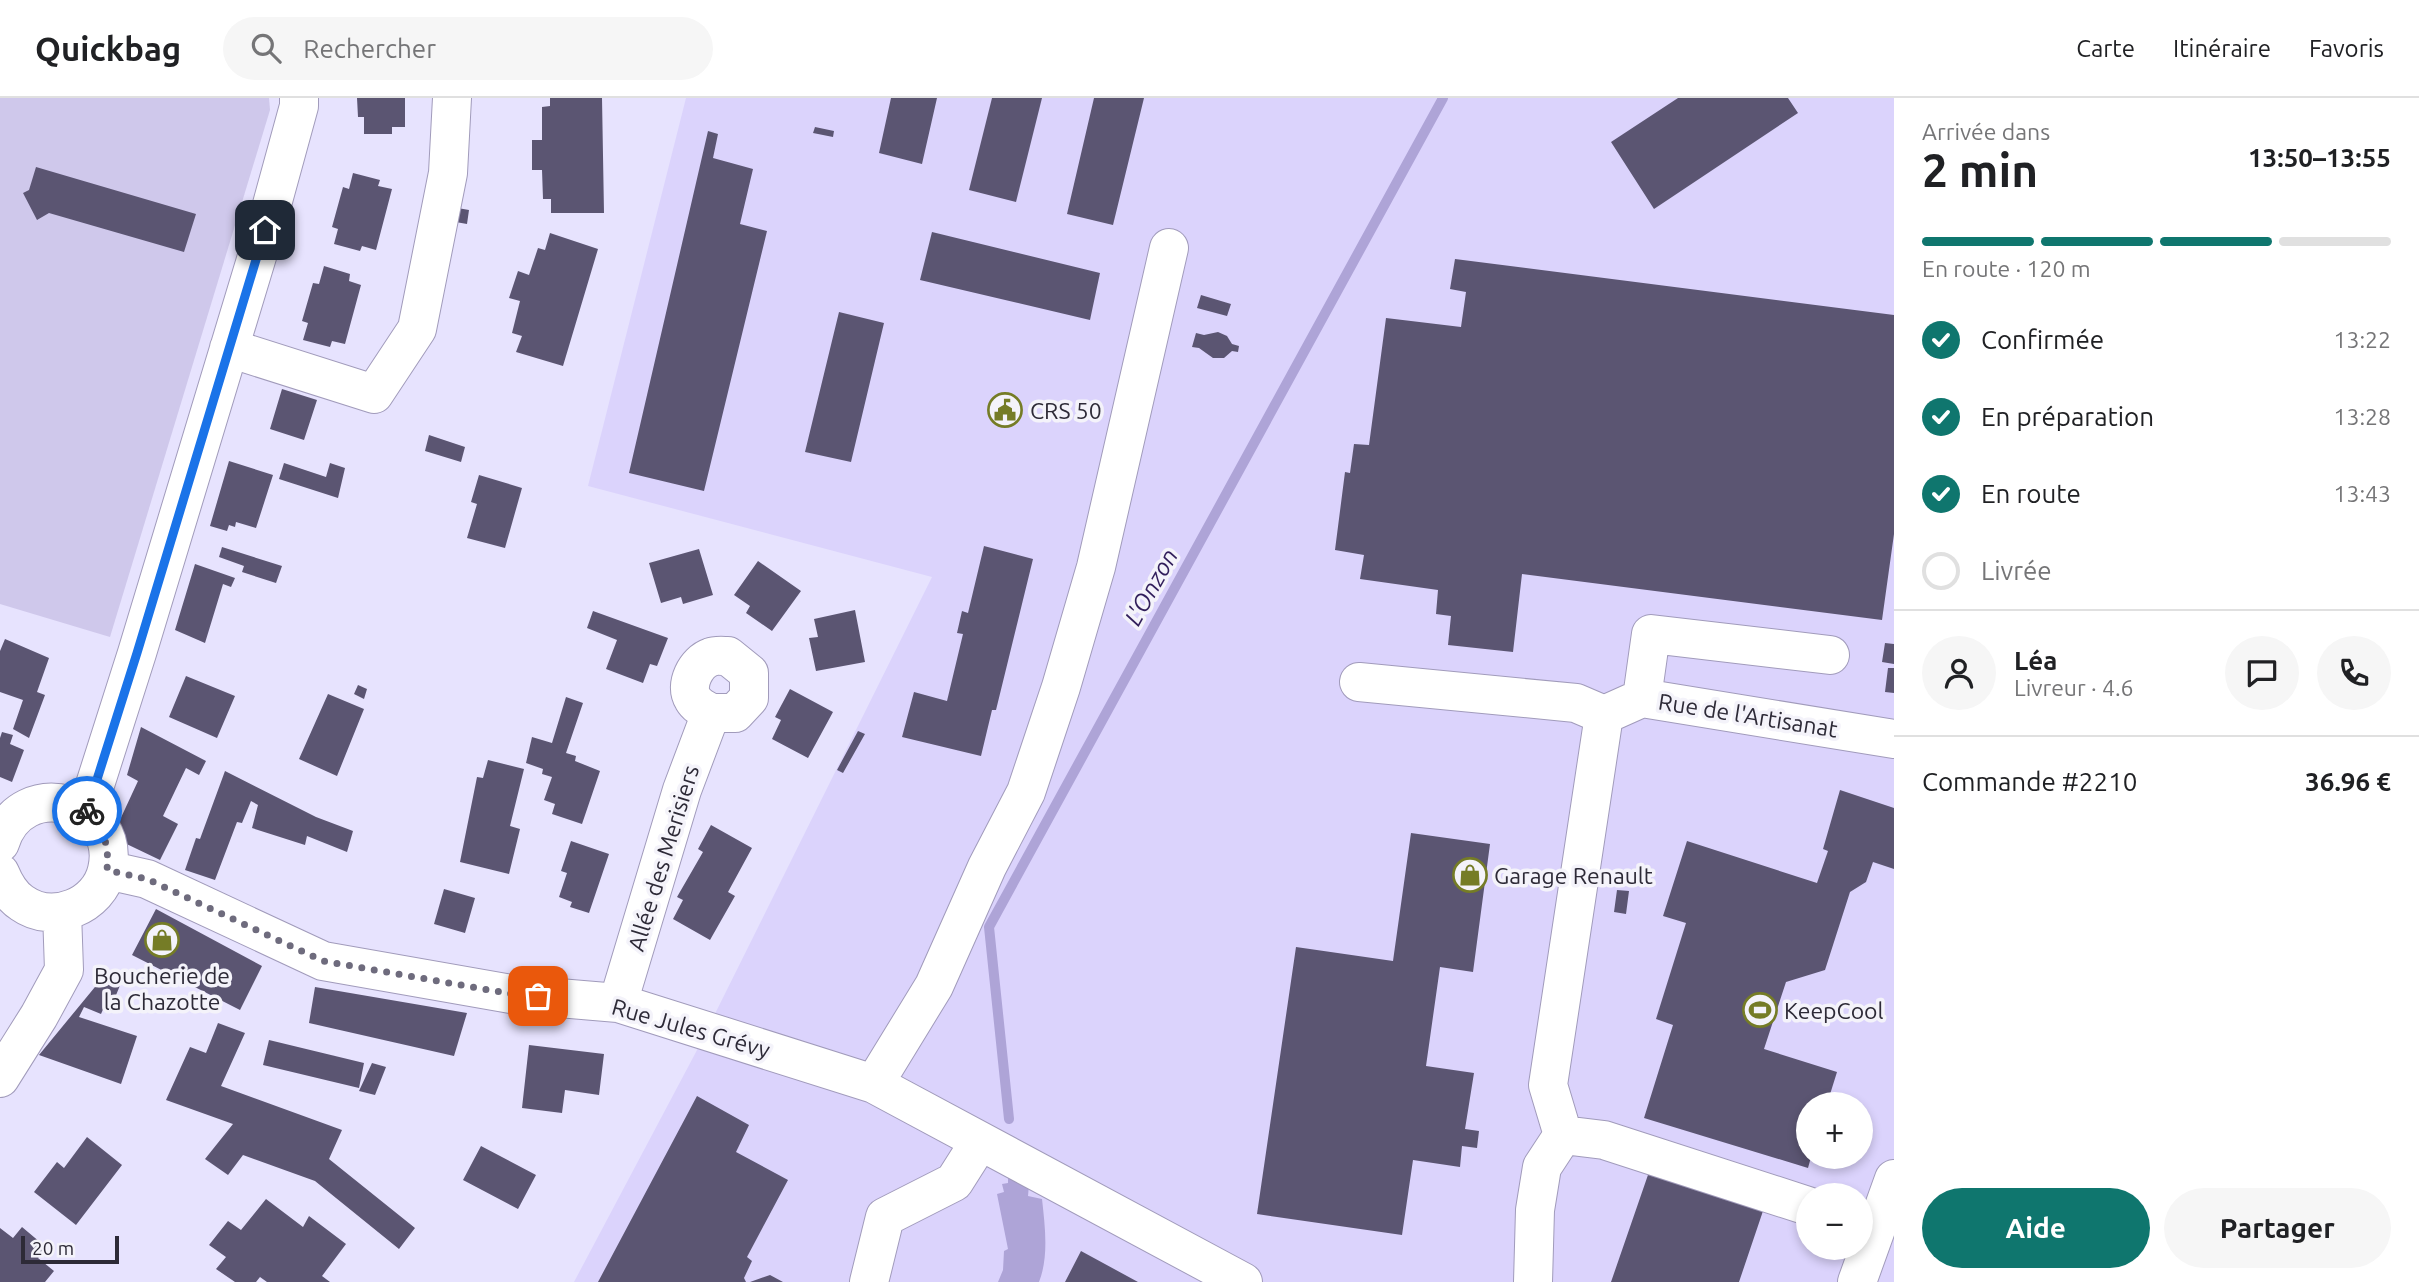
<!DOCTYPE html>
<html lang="fr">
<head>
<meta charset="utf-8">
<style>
	:root { --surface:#fff; --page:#f6f6f6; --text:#202124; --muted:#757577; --line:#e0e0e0; --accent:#0f766e }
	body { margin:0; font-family:Ubuntu,sans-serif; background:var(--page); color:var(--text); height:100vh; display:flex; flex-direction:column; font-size:26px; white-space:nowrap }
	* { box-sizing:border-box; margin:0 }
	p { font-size:23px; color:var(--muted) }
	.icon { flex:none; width:38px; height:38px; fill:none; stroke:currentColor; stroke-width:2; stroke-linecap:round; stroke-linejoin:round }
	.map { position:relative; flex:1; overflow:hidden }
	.drawer { display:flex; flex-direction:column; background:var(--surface); width:525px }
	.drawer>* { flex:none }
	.tools { position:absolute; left:1796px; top:994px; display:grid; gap:14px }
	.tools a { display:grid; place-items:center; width:77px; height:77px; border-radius:50%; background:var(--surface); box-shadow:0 4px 10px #0003; font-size:35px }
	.scale { position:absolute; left:21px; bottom:18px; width:98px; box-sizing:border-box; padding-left:7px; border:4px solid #2d2a37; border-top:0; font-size:19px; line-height:24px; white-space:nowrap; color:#2d2a37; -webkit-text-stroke:5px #f4f3fa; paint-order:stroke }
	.pin { position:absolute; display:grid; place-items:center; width:60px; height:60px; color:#fff; margin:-30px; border-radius:14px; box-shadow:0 4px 10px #0006 }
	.courier { position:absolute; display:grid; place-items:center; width:70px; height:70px; margin:-35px; border:5px solid #1a73e8; border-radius:50%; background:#fff; color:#222; box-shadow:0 2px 9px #0007 }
	.overview em { font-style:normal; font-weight:700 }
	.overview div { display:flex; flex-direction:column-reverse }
	.overview { display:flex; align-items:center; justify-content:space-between; height:119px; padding:0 28px }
	h1 { font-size:46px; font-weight:700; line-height:52px }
	.bar { display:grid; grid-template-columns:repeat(4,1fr); gap:10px 7px; align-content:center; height:84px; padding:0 28px }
	.bar i { height:9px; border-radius:5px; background:var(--line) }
	.bar .active { background:var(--accent) }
	.bar p { grid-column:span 4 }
	.line { display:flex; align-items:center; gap:18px; padding:0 28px; border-top:2px solid var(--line) }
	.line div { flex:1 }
	.round { display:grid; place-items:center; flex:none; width:74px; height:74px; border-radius:37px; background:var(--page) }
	ol { padding:0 28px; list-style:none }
	li { display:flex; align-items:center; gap:21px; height:77px }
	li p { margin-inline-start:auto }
	li .icon { padding:7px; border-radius:50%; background:var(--accent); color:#fff; stroke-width:4 }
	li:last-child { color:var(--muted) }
	li i { width:38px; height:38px; border:4px solid var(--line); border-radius:50% }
	.cta { display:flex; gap:14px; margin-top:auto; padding:14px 28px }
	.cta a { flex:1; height:80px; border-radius:42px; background:var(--accent); color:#fff; font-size:28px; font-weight:700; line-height:80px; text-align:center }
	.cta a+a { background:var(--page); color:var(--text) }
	header { display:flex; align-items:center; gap:42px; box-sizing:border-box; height:98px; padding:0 35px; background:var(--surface); border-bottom:2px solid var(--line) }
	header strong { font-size:33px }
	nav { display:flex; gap:38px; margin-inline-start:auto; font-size:24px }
	.search { width:490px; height:63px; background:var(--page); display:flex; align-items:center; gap:18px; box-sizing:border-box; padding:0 24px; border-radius:38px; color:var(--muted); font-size:26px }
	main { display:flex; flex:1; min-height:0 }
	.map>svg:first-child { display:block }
	.built { fill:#dbd3fc; fill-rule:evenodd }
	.green { fill:#cfc8eb }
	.water { fill:#aea4d7 }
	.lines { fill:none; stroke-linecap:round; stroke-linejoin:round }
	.stream { stroke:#aea4d7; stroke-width:10 }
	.building { fill:#5b5572 }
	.minor-casing { stroke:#a19bbb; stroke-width:40 }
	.major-casing { stroke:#a19bbb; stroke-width:40 }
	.minor { stroke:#fff; stroke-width:38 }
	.major { stroke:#fff; stroke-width:38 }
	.done { stroke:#6e6b7d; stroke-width:7; stroke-dasharray:0 12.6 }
	.route { stroke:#1a73e8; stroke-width:9 }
	.labels { text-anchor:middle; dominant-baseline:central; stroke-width:7; stroke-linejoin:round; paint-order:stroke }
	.poi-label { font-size:23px; fill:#2d2a37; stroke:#f4f3fa; text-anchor:start }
	.street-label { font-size:23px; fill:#2d2a37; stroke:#f4f3fa }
	.water-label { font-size:24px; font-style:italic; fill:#311e5b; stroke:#f4f3fa }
</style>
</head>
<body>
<header>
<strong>Quickbag</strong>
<div class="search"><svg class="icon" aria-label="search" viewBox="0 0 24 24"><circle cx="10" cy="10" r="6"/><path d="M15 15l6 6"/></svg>Rechercher</div>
<nav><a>Carte</a><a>Itinéraire</a><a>Favoris</a></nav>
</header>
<main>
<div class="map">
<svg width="1894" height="1184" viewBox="0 0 1894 1184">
	<rect width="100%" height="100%" fill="#e7e3fe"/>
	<path class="built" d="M686,0H1894V1184H574L696,954L932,479L588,388ZM1808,1006H1860V1059H1808ZM1808,1097H1860V1150H1808Z"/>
	<path class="green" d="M0,0H269L270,12L110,539L0,506Z"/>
	<path class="water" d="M1008,1076L1029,1087L1028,1098L1042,1101C1045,1128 1049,1159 1039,1184H998L1003,1172L1004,1153L1008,1151L997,1096L1004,1094L1002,1086L1008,1085Z"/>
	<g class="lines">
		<path class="stream" d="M1009,1021L989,829L1443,0"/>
	</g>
	<path class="building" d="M357,0H405V29H392V36H364V19H358Z
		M550,0H602L604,115H551V101H543L542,72H532V42H542V9L550,8Z
		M891,0H937L922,66L879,55Z
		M992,0H1042L1016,104L969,92Z
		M1094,0H1144L1113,127L1067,116Z
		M1678,0H1788L1798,15L1654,111L1611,44Z
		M815,29L834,33L833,39L813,35Z
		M708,33L718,36L713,60L753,71L740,126L767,133L704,393L629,375Z
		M36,69L196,116L184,154L49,115L37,122L23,95L29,92Z
		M353,75L380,82L378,88L392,91L376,152L362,148L360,153L334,146L338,131L332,129L343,89L349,91Z
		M452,109L469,112L467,126L450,123Z
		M932,134L1100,175L1090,222L920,182Z
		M550,135L598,151L563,268L516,254L522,238L512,235L520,203L509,200L518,173L529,177L538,150L545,152Z
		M1455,161L1894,217V436L1882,522L1522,476L1513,554L1448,547L1451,518L1436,516L1438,492L1360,481L1364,457L1335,452L1345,374L1350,375L1354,346L1369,347L1386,220L1461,229L1466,194L1450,191Z
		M324,168L350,176L349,183L361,187L345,246L332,243L330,249L303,242L308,225L302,223L313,185L319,186Z
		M1201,197L1231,206L1227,218L1197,210Z
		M839,214L884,225L851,364L805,354Z
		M1218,234L1227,238L1232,246L1239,248L1238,254L1232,253L1224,260H1213L1199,250L1192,249L1196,235L1204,237Z
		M282,291L317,302L304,342L270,331Z
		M429,337L465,349L461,364L425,353Z
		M229,363L273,377L256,430L236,424L235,429L229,427L227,433L210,428Z
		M284,365L326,379L330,365L345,370L338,400L279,381Z
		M479,377L522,390L505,450L467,440L477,406L471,404Z
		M984,448L1033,461L996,612H992L981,658L902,639L914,594L947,603L963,536L957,535L962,513L968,515Z
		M222,449L282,468L276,485L242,474L244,468L219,459Z
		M699,451L713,497L683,506L681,499L661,505L649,465Z
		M758,463L801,493L772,533L746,515L750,508L734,497Z
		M195,466L235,480L231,489L223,486L205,545L175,532Z
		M855,512L865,564L816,573L809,540L818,539L814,521Z
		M593,513L668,540L657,568L650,566L643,585L606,571L617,542L587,530Z
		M5,541L49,560L37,594L45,597L29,640L13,631L23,602L0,594V553Z
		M1885,545L1894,546V566L1882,564Z
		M1888,570H1894V595L1885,594Z
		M186,578L235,598L217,640L169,619Z
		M358,587L367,591L364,601L354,596Z
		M790,591L833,614L808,660L772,641L781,622L775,619Z
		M328,596L364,611L337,678L299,661Z
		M566,599L583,605L566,655L576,658L575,663L600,673L582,726L552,716L555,706L544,702L552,679L542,676L543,671L526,665L532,639L552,645Z
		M141,629L206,663L199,677L186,670L163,718L178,726L160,762L112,739L138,683L127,677Z
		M858,633L865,636L843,675L837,672Z
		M2,634L13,637L10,646L24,652L12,684L0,679V640Z
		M488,662L524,671L510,728L520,731L509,776L460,764L477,679L483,680Z
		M225,673L316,719L353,733L347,754L307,738L305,747L252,730L258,707L251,703L242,725L237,724L215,782L185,772L196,740L200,741Z
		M1840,692L1894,710V771L1873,764L1866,784L1850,794L1825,872L1786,884L1764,951L1837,974L1827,1006H1808V1059H1811L1808,1070L1644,1020L1673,927L1656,921L1686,825L1663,818L1687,743L1817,785L1828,753L1823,751Z
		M711,727L752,750L728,794L735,798L710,842L673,821L683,802L677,799L703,754L698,751Z
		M1411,735L1490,746L1473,874L1440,869L1426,968L1474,975L1465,1031L1479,1033L1477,1050L1462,1048L1460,1069L1413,1062L1402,1137L1257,1116L1296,849L1393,863Z
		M571,743L609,756L589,815L570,809L572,804L559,799L567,775L561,773Z
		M444,791L475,800L465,835L434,826Z
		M1617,792L1629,793L1626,816L1614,814Z
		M156,811L262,868L240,912L132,857Z
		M104,878L121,885L114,902L108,900L101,916L84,909L79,919L137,938L121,986L39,957Z
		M315,889L467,915L454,958L309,925Z
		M218,925L245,935L221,988L342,1032L329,1061L415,1130L399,1151L315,1083L243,1057L228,1077L205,1061L233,1026L166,1002L190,949L206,955Z
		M269,942L364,965L359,990L263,967Z
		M529,947L604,956L599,997L565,992L562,1015L522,1010Z
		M372,965L386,969L375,997L359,993Z
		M697,998L749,1027L736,1054L788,1082L747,1159L752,1163L744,1180L746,1184H598Z
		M87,1039L122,1067L76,1127L34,1094L57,1064L64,1070Z
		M481,1048L536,1077L518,1111L463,1082Z
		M1649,1074L1763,1113L1739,1184H1611Z
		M266,1101L303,1129L309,1118L346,1146L322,1178L330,1184H267L260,1179L256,1184H235L216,1171L226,1159L209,1147L228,1123L241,1132Z
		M22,1129L47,1150L38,1160L54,1173L45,1184H0V1130L13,1140Z
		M1081,1153L1138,1184H1065Z
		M770,1177L783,1184H750Z"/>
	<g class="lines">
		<g class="minor-casing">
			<path id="minor" d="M229,250L374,296L417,231L448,75L452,0
				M1359,584L1576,605L1604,617L1642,600L1894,641
				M1642,600L1651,536L1830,557
				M86,715L137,555L265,132L299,8V0
				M0,745C21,675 123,704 107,772C99,808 53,827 22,805C11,798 5,787 0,775
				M107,772L147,781L323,863L511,896L618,905L874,986L1243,1184
				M618,905L682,692L711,615H735L749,600V575L728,558C724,558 716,557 711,559C696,564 684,587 693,601C697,608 704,611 711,615
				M0,980L39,918L64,872L62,814
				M874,986L934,888L987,769L1026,694L1061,589L1096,469L1169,150
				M1563,1037L1604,1042L1808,1108
				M869,1184L885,1119L954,1084L980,1043
				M1533,1184L1535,1112L1542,1069L1563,1037L1548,987L1604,617"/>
		</g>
		<g class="major-casing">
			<path id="major" d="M1857,1184L1894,1081"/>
		</g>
		<use href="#minor" class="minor"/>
		<use href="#major" class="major"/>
	</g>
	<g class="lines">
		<path class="done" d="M87,713L86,715C105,735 109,745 107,772L147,781L323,863L512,896L538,898"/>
		<path class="route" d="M87,713L137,555L265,132"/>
	</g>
	<defs>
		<g id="civic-ring" transform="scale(1.75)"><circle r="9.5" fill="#f4f3fa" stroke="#757c26" stroke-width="1.5"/><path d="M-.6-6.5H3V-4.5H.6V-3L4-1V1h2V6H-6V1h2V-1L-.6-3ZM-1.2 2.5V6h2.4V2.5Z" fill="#757c26"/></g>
		<g id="shop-ring" transform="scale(1.75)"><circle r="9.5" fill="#f4f3fa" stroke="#757c26" stroke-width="1.5"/><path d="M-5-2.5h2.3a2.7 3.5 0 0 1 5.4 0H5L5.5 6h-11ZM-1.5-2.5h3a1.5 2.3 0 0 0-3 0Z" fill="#757c26"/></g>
		<g id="stadium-ring" transform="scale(1.75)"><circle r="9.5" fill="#f4f3fa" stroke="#757c26" stroke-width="1.5"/><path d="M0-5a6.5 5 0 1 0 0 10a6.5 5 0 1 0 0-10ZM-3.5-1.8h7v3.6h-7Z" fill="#757c26"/></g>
	</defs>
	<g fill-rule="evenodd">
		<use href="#civic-ring" x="1005" y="312"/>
		<use href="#shop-ring" x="1470" y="777"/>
		<use href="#shop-ring" x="162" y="842"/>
		<use href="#stadium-ring" x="1760" y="912"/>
	</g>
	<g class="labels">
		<g class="poi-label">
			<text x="1030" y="312">CRS 50</text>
			<text x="1494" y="777">Garage Renault</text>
			<text x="162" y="877" text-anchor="middle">Boucherie de<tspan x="162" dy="26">la Chazotte</tspan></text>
			<text x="1784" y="912">KeepCool</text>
		</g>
		<g class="street-label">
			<text transform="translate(1748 617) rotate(9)">Rue de l'Artisanat</text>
			<text transform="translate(663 760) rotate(-73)">Allée des Merisiers</text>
			<text transform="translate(691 930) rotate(16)">Rue Jules Grévy</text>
		</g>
		<g class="water-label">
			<text transform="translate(1151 489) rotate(-61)">L'Onzon</text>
		</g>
	</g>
</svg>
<div class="tools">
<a>+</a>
<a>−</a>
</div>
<div class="scale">20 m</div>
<div class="pin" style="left:538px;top:898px;background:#ea580c"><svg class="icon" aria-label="bag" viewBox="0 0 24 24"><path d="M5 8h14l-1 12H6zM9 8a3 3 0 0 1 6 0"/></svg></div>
<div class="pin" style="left:265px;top:132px;background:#1f2937"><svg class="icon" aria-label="home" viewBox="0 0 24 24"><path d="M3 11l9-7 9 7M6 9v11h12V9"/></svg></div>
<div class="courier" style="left:87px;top:713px"><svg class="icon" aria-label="bike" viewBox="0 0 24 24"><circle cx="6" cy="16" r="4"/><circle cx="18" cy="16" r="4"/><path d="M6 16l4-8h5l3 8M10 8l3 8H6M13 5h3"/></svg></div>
</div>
<section class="drawer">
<div class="overview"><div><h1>2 min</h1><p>Arrivée dans</p></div><em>13:50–13:55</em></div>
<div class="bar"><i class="active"></i><i class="active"></i><i class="active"></i><i></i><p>En route · 120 m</p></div>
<ol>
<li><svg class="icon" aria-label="check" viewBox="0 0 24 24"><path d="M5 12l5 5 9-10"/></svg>Confirmée<p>13:22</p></li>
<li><svg class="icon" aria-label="check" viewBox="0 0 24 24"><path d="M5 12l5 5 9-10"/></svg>En préparation<p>13:28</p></li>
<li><svg class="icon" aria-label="check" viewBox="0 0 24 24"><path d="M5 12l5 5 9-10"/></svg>En route<p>13:43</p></li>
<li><i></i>Livrée</li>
</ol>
<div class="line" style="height:126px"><a class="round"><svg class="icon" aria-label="person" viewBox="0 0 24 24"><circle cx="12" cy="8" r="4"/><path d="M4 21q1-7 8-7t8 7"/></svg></a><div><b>Léa</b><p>Livreur · 4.6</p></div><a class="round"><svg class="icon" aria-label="chat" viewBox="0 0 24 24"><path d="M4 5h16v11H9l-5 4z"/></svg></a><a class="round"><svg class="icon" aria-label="phone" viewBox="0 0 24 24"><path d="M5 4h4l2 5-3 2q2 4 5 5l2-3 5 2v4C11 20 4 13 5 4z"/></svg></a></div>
<div class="line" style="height:91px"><div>Commande #2210</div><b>36.96 €</b></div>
<div class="cta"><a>Aide</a><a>Partager</a></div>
</section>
</main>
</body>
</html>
